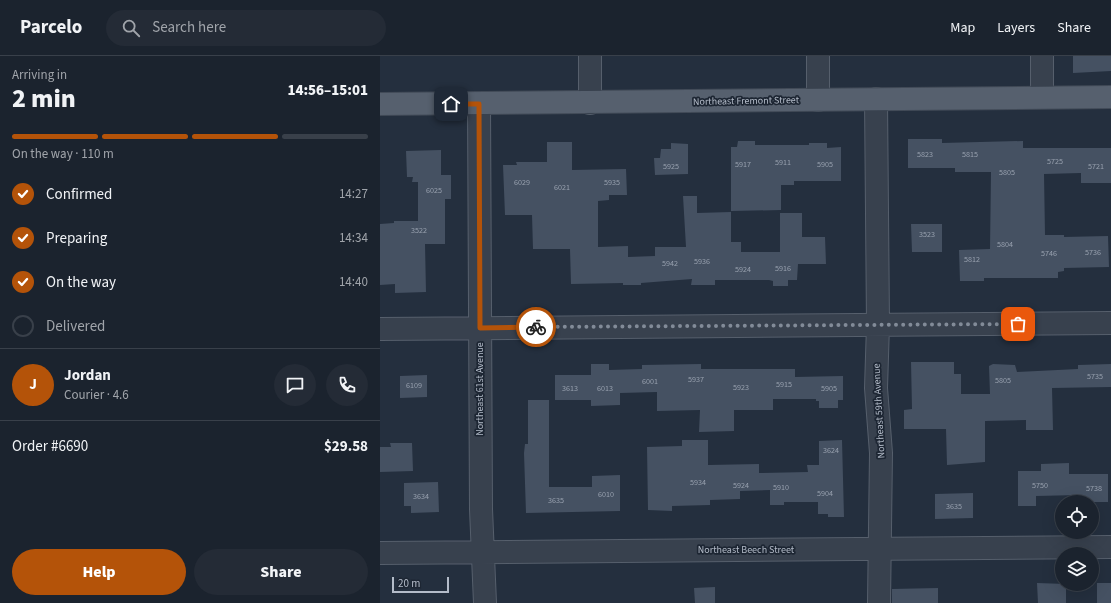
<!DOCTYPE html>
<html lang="en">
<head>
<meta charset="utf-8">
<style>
	:root { --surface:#1b232e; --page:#242b36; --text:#f1f3f6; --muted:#a0a4aa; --line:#39404a; --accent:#b45309 }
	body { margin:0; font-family:"Source Sans 3",sans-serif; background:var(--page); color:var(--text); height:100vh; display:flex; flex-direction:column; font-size:15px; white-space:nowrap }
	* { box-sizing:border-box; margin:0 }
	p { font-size:13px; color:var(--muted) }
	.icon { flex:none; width:22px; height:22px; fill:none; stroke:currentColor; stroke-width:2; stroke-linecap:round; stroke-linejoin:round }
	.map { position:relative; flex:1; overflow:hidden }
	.panel { display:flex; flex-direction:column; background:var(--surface); width:380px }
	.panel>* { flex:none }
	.tools { position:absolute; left:675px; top:439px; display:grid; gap:8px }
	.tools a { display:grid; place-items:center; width:44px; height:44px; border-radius:50%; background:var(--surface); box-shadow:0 4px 16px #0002,0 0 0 1px var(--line); font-size:20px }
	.scale { position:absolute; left:12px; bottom:10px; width:57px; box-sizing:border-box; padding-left:4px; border:2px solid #b4bcc9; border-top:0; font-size:11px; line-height:14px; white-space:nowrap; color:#b4bcc9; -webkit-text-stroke:3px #1d2633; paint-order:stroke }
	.pin { position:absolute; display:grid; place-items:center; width:34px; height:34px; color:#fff; margin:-17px; border-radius:8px; box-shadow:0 2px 6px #0006 }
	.courier { position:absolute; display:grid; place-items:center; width:40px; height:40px; margin:-20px; border:3px solid #b45309; border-radius:50%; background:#fff; color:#222; box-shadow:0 1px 5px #0007 }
	.headline em { font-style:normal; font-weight:800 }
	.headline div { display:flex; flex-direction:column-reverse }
	.headline { display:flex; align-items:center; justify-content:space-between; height:68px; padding:0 12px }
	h1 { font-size:26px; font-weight:800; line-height:30px }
	.bar { display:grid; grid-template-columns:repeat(4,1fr); gap:6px 4px; align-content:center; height:48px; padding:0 12px }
	.bar i { height:5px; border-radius:3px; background:var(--line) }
	.bar .active { background:var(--accent) }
	.bar p { grid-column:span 4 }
	.line { display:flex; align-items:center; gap:10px; padding:0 12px; border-top:1px solid var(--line) }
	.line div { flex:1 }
	.round { display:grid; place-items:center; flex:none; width:42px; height:42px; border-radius:21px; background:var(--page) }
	ol { padding:0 12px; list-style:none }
	li { display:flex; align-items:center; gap:12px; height:44px }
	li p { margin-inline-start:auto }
	li .icon { padding:4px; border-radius:50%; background:var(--accent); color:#fff; stroke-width:4 }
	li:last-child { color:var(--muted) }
	li i { width:22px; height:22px; border:2px solid var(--line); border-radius:50% }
	.action { display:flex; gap:8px; margin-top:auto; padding:8px 12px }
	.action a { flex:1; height:46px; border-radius:24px; background:var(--accent); color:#fff; font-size:16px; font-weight:800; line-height:46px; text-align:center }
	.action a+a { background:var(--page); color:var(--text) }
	header { display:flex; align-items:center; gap:24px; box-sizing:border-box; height:56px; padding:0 20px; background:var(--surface); border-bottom:1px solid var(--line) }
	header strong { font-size:19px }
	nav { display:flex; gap:22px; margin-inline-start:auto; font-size:14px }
	.search { width:280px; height:36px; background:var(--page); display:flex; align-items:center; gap:10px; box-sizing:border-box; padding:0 14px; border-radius:22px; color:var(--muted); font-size:15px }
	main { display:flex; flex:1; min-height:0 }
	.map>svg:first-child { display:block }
	.building { fill:#455162 }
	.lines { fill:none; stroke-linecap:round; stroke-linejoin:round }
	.minor-casing { stroke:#565f6c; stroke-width:24 }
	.major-casing { stroke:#414a57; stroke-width:24 }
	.minor { stroke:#38414e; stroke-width:22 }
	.major { stroke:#56606e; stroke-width:22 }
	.done { stroke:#828b98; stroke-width:4; stroke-dasharray:0 7.2 }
	.route { stroke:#b45309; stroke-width:5 }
	.labels { text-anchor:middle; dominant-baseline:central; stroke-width:3.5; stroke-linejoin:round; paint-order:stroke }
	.number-label { font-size:8px; fill:#98a1af }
	.street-label { font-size:10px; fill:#b4bcc9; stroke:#1d2633 }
</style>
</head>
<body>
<header>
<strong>Parcelo</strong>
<div class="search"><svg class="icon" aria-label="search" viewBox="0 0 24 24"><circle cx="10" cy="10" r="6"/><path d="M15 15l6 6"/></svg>Search here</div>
<nav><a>Map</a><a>Layers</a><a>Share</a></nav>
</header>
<main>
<section class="panel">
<div class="headline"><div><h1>2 min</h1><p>Arriving in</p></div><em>14:56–15:01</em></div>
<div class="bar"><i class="active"></i><i class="active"></i><i class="active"></i><i></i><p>On the way · 110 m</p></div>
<ol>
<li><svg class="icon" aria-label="check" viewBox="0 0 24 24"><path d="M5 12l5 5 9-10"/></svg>Confirmed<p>14:27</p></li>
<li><svg class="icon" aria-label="check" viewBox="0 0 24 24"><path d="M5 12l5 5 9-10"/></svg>Preparing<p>14:34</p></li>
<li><svg class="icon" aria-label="check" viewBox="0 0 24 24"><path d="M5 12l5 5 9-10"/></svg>On the way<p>14:40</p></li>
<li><i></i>Delivered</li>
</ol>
<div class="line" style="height:72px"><b class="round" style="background:var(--accent);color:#fff">J</b><div><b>Jordan</b><p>Courier · 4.6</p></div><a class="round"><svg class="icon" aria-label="chat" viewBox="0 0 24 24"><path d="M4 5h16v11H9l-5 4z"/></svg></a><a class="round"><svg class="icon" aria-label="phone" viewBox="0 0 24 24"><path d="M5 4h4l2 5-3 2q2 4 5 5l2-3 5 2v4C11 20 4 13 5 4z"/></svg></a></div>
<div class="line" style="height:52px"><div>Order #6690</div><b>$29.58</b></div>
<div class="action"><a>Help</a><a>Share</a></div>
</section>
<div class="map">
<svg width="731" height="547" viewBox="0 0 731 547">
	<rect width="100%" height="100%" fill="#242f3e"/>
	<path class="building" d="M693,0H731V15L693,17Z
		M528,83H562V87L643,85V92H731V127H701V117L664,118L665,179H684V181L728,180L729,211L684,212V215L678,216V222H604V225H580L579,194L610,193L611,116H575V112H528Z
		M358,85H375V89H429V87H447V92L461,91V125H414V129H401V154L351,155V91H357Z
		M167,86H192V114L246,113L247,139H229V144L218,145V191L248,190V201L275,200V191H306L303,140H317V157L351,156V186H361V196H400V157H422V181H445L446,208H418L417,224H408V230H393V225L389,224H335V229H311L312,223L261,227V229H243V227L191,228L190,193H153L152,159H125L123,109H137L136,106H167Z
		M291,87L308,88V118L275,119L274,102H280L281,93H291Z
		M61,94V119H71V143H65V188H45L46,236L15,237V228L0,229V168L14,167V165H38V126H32L33,121H27L26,95Z
		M531,168H562V196H532Z
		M531,306H574V318H581V338H610L609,310L613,308L635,309L637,316L698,313V309L731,308V331L672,332L673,374H646V364L605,365V406L567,409L566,373H524V354L532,353Z
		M211,308H229V314L262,313V309L321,308V313H415V321L463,320V344H458V352H439V345H436V343H393V354H354V375L319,376L320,354L277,355V336L240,337V349L211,350V344H175V319H211Z
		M47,319V341L20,342V320Z
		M148,344H169V431H212V420L240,419V455L146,457L144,397L145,388H148Z
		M302,384H328V409L379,408V417L428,416L427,409H439V385L462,384L464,461H448V458H438V446H404V449H390V434L360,435V443L330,444V449L292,450V455L268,454L267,391L302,390Z
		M10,387H32L33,415L0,416V391H11Z
		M689,407V418H728V446H699V439L656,440V450H638V415H661V408Z
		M58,426L59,456L31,457V450H24V427Z
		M593,437V462L555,463V438Z
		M657,527L686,528V547H658Z
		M717,527H731V547H717Z
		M335,531V547H315L314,532Z
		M558,532V547H512V533Z"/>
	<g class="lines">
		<g class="minor-casing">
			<path id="minor" d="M210,0V47
				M438,0V44
				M662,0V41
				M496,43L498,269L496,332L501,397L499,547
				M99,48L101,453L105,547
				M0,273L731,267
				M0,497L731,491"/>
		</g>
		<g class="major-casing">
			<path id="major" d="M0,48L731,41"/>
		</g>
		<use href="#minor" class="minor"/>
		<use href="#major" class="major"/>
	</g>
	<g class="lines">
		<path class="done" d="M156,271L638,268"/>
		<path class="route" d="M71,48H99L100,272L156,271"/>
	</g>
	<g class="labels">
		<g class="number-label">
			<text x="545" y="98">5823</text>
			<text x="590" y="98">5815</text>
			<text x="675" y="105">5725</text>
			<text x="403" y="106">5911</text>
			<text x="363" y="108">5917</text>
			<text x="445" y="108">5905</text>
			<text x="291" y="110">5925</text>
			<text x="716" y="110">5721</text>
			<text x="627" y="116">5805</text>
			<text x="142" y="126">6029</text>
			<text x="232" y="126">5935</text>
			<text x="182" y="131">6021</text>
			<text x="54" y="134">6025</text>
			<text x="39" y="174">3522</text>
			<text x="547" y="178">3523</text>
			<text x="625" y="188">5804</text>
			<text x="713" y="196">5736</text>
			<text x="669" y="197">5746</text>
			<text x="592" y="203">5812</text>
			<text x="322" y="205">5936</text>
			<text x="290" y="207">5942</text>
			<text x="403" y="212">5916</text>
			<text x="363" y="213">5924</text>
			<text x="715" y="320">5735</text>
			<text x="316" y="323">5937</text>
			<text x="623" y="324">5805</text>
			<text x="270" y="325">6001</text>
			<text x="404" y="328">5915</text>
			<text x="34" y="329">6109</text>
			<text x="361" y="331">5923</text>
			<text x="190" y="332">3613</text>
			<text x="225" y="332">6013</text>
			<text x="449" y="332">5905</text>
			<text x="451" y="394">3624</text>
			<text x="318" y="426">5934</text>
			<text x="361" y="429">5924</text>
			<text x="660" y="429">5750</text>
			<text x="401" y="431">5910</text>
			<text x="714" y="432">5738</text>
			<text x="445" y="437">5904</text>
			<text x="226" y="438">6010</text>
			<text x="41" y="440">3634</text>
			<text x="176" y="444">3635</text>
			<text x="574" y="450">3635</text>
		</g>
		<g class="street-label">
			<text transform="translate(366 45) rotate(-1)">Northeast Fremont Street</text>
			<text transform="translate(100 333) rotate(-90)">Northeast 61st Avenue</text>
			<text transform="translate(499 355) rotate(-93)">Northeast 59th Avenue</text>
			<text x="366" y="494">Northeast Beech Street</text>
		</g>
	</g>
</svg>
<div class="tools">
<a><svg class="icon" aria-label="locate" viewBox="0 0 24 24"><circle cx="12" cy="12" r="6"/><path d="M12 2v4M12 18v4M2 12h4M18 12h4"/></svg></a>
<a><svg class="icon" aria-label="layers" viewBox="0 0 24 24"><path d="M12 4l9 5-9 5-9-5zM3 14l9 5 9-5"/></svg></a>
</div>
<div class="scale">20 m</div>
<div class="pin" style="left:638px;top:268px;background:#ea580c"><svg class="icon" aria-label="bag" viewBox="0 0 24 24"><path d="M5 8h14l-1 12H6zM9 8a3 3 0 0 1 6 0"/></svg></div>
<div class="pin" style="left:71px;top:48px;background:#1f2937"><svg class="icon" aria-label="home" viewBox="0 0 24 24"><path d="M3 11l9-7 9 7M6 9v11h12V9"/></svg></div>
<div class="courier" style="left:156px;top:271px"><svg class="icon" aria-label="bike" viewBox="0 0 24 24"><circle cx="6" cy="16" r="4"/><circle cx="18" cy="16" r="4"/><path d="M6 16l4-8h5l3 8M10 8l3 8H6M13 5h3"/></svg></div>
</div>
</main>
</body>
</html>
